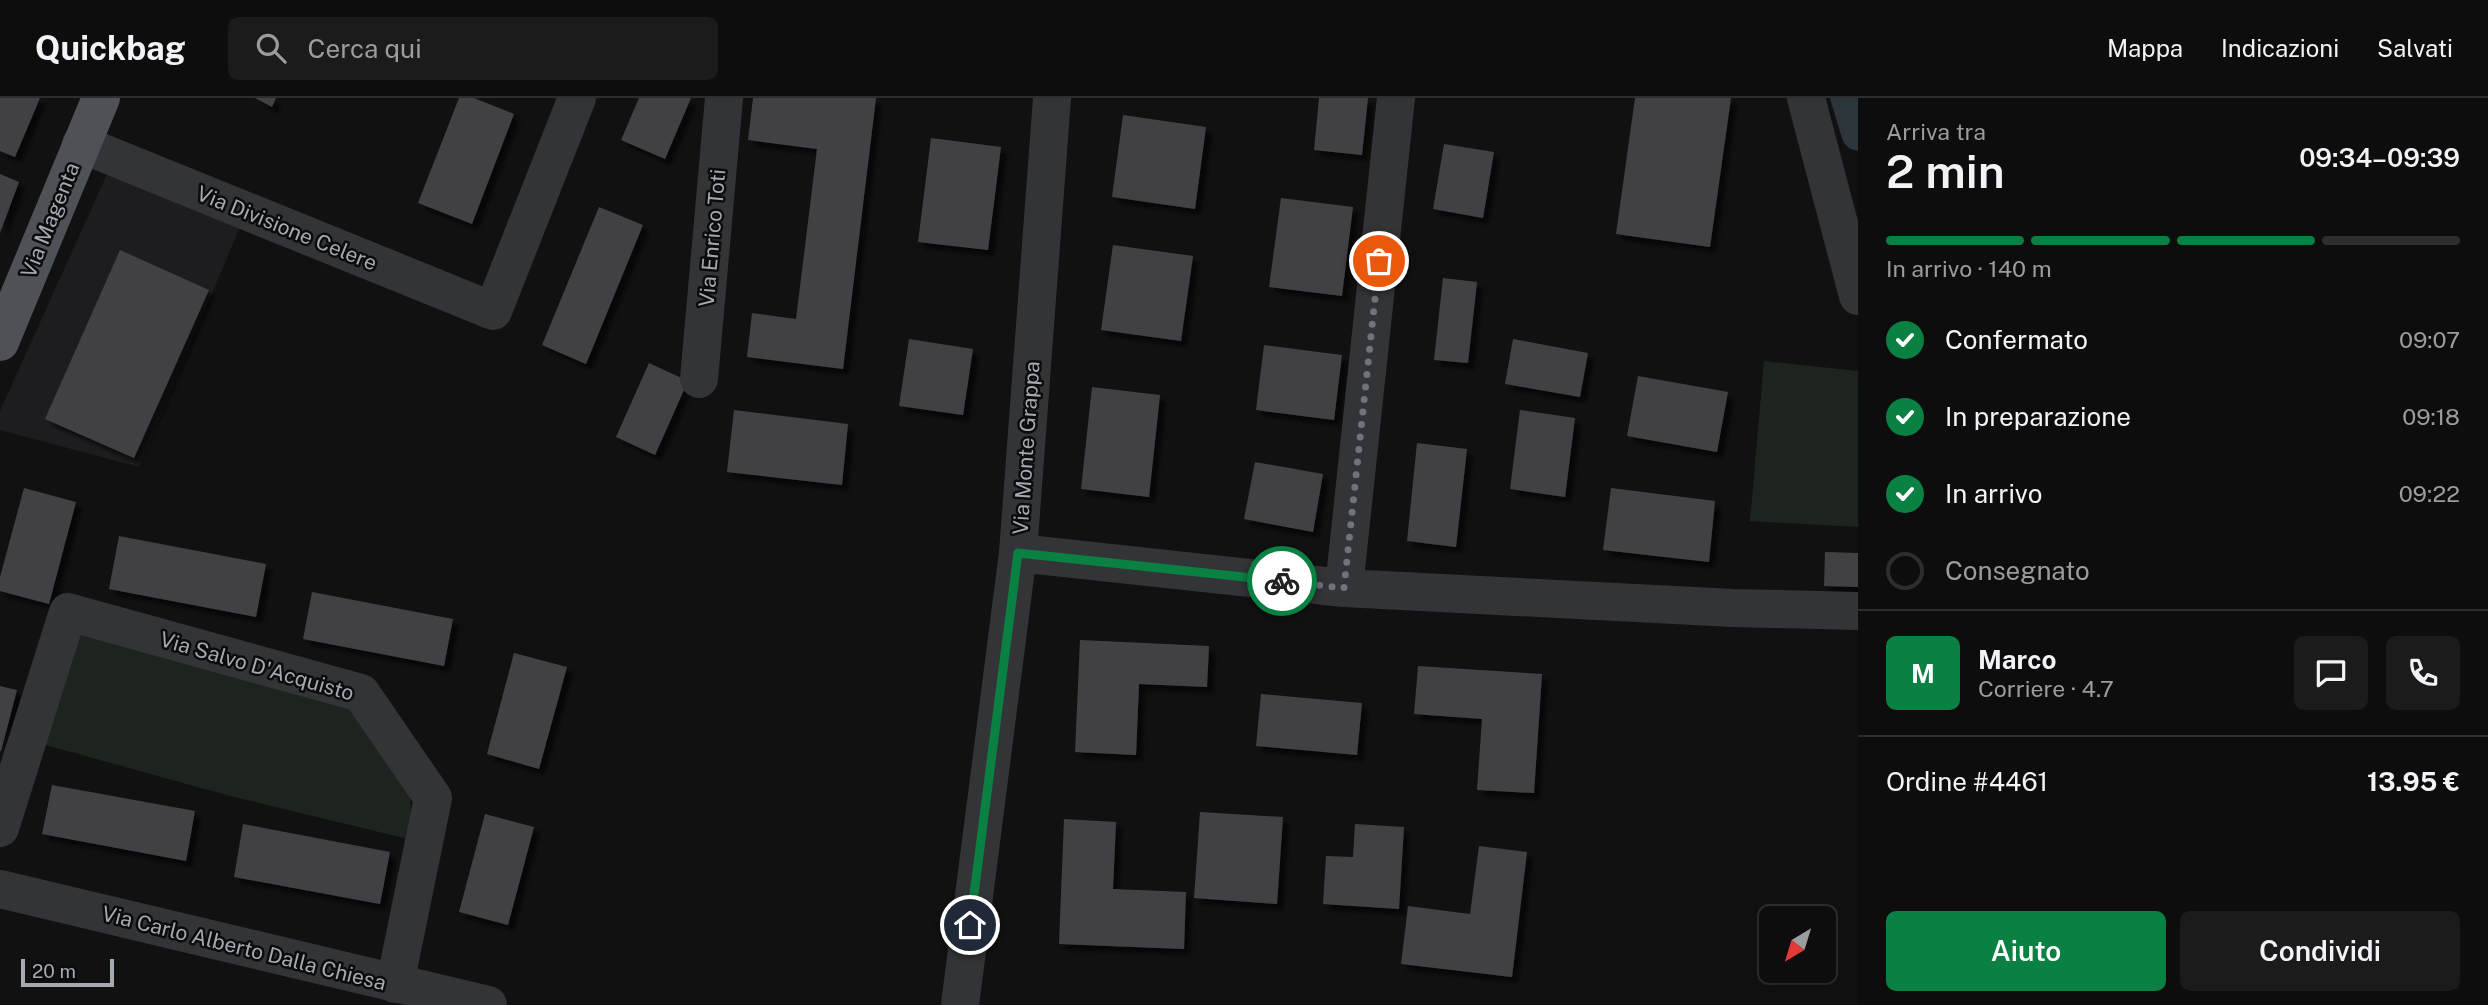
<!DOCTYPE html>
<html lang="it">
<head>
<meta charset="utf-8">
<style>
	:root { --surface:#0d0d0e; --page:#1b1b1c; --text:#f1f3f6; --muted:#9a9c9e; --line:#2d2d2e; --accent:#0b8043 }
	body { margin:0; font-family:"Public Sans",sans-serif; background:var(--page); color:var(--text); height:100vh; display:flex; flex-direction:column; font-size:26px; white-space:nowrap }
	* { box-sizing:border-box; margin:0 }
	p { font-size:23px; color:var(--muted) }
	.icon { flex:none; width:38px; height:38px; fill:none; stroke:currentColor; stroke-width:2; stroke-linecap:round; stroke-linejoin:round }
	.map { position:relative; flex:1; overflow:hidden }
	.side { display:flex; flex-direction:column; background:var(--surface); width:630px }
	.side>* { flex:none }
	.needle { width:46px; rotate:218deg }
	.tools { position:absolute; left:1759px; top:808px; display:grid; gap:14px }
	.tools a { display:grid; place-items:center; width:77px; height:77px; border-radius:10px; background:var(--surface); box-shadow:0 4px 10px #0003,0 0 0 2px var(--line); font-size:35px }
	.scale { position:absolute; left:21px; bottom:18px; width:93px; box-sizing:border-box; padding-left:7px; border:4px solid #a3aab2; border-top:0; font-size:19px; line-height:24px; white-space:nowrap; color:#a3aab2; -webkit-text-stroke:5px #0c0c0d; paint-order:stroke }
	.pin { position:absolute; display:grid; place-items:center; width:60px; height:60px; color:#fff; margin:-30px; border:4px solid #fff; border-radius:50%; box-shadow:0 2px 7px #0007 }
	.courier { position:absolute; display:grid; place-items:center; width:70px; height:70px; margin:-35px; border:5px solid #0b8043; border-radius:50%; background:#fff; color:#222; box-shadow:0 2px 9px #0007 }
	.head em { font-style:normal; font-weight:600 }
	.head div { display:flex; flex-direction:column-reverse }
	.head { display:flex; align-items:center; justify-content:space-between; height:119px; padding:0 28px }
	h1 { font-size:46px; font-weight:600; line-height:52px }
	.bar { display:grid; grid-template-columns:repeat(4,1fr); gap:10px 7px; align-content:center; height:84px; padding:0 28px }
	.bar i { height:9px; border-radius:5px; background:var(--line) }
	.bar .current { background:var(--accent) }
	.bar p { grid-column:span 4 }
	.line { display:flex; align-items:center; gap:18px; padding:0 28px; border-top:2px solid var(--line) }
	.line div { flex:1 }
	.round { display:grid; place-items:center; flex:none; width:74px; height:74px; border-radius:10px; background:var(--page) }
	ol { padding:0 28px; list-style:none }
	li { display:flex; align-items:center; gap:21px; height:77px }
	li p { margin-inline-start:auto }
	li .icon { padding:7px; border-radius:50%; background:var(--accent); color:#fff; stroke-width:4 }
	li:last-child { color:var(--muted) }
	li i { width:38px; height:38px; border:4px solid var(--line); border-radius:50% }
	.action { display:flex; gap:14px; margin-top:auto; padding:14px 28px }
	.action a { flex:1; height:80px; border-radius:10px; background:var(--accent); color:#fff; font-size:28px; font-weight:600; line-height:80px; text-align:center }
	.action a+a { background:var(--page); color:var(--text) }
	header { display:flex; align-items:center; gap:42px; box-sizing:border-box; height:98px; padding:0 35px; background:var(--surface); border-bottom:2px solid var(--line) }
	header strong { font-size:33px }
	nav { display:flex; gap:38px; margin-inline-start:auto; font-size:24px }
	.search { width:490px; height:63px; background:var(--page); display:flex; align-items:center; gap:18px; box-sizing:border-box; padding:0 24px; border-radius:10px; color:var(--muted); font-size:26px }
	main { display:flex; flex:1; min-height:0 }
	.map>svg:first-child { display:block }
	.built { fill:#1d1d1f }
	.green { fill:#1d241d }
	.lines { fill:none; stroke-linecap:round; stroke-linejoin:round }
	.canal { stroke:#2b353a; stroke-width:33 }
	.building { fill:#404145; filter:url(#shadow) }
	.minor { stroke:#323437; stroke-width:38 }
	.major { stroke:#4e5156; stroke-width:38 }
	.done { stroke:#70747a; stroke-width:7; stroke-dasharray:0 12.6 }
	.route { stroke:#0b8043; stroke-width:9 }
	.labels { text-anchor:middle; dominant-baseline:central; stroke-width:5; stroke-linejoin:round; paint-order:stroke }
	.street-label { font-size:21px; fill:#a3aab2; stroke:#0c0c0d }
</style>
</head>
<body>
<header>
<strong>Quickbag</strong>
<div class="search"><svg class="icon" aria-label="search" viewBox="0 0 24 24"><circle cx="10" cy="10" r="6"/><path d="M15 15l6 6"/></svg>Cerca qui</div>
<nav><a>Mappa</a><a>Indicazioni</a><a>Salvati</a></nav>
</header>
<main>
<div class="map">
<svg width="1858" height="907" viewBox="0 0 1858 907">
	<defs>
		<filter id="shadow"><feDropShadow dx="6" dy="6" stdDeviation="2" flood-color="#0009"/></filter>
	</defs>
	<rect width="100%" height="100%" fill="#111112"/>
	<path class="built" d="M118,52L253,98L139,369L0,332V313Z"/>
	<path class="green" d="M1764,263L1858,273V429L1750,423Z
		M78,526L353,607L410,692L412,742L230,698L42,646Z"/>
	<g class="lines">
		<path class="canal" d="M1847,0L1858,36"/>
	</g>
	<path class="building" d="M0,0H40L15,59L0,53Z
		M255,0H276L272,9Z
		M459,0H474L514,16L472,126L418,105Z
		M639,0H691L665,61L621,42Z
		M753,0H876L843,271L747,259L752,215L796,221L817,51L748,42Z
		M1319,0H1368L1362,57L1314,52Z
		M1635,0H1731L1710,149L1616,136Z
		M1123,17L1206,29L1195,111L1112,99Z
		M931,40L1001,49L988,152L918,144Z
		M1444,46L1494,54L1483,120L1433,111Z
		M0,76L19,84L0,135Z
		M1281,100L1353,109L1342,198L1269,189Z
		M599,109L643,127L586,266L542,247Z
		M1113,147L1193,158L1181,243L1101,232Z
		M120,152L209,192L134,360L45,321Z
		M1443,180L1477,184L1468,265L1434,262Z
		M909,241L973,251L963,317L899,308Z
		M1513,241L1588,255L1580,299L1505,286Z
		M1264,247L1342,257L1334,322L1256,312Z
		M649,265L688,283L655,357L616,339Z
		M1638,278L1728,294L1717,354L1627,338Z
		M1092,289L1160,297L1149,399L1081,391Z
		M734,312L848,326L842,387L727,374Z
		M1520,312L1575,320L1565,399L1510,391Z
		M1417,345L1467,351L1456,449L1407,443Z
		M1255,364L1323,376L1313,434L1244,421Z
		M24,390L76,404L49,506L0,493V479Z
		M1611,390L1715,403L1709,464L1603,452Z
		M119,438L266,466L256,519L109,491Z
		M1825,454L1858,455V489L1824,488Z
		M312,494L453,521L444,568L303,541Z
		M1080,542L1209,548L1207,589L1139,586L1136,657L1075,654Z
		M514,555L567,569L539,671L487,656Z
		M1418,568L1542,576L1534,695L1477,692L1482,621L1414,616Z
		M0,588L17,592L1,653H0Z
		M1261,596L1362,605L1357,657L1256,648Z
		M52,687L195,713L186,763L42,736Z
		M1200,714L1283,719L1277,806L1194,800Z
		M485,716L534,729L508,827L459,814Z
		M1064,721L1116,724L1113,791L1186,794L1184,851L1059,846Z
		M243,726L390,754L380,806L234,779Z
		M1355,726L1404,729L1399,811L1323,806L1326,758L1353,759Z
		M1479,748L1527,754L1512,879L1401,866L1408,808L1470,816Z"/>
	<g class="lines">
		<path class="minor" d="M1806,0L1858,198
			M81,46L493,213L577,0
			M699,281L724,0
			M1018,455L1344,490L1733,510L1858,513
			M1344,490L1396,0
			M0,730L68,514L361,595L433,700L395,886
			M0,791L488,907
			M960,907L1018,455L1052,0"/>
		<path class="major" d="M0,244L101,0"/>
	</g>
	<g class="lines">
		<path class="done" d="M1282,483L1344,490L1379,163"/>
		<path class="route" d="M970,827L1018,455L1282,483"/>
	</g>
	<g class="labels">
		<g class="street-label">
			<text transform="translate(50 122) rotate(-68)">Via Magenta</text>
			<text transform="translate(287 130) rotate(22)">Via Divisione Celere</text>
			<text transform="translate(712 140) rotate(-85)">Via Enrico Toti</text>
			<text transform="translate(1026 350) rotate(-86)">Via Monte Grappa</text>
			<text transform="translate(257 568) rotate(16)">Via Salvo D'Acquisto</text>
			<text transform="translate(244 850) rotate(14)">Via Carlo Alberto Dalla Chiesa</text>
		</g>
	</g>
</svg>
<div class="tools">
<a><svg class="needle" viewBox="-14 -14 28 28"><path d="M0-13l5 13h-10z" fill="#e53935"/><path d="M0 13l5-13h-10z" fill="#9a9c9e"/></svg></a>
</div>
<div class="scale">20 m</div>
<div class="pin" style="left:1379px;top:163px;background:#ea580c"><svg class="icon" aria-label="bag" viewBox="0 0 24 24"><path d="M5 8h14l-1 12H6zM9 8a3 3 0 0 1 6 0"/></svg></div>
<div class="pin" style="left:970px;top:827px;background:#1f2937"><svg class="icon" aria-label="home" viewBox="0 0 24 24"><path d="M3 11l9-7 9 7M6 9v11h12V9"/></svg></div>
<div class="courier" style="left:1282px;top:483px"><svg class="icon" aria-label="bike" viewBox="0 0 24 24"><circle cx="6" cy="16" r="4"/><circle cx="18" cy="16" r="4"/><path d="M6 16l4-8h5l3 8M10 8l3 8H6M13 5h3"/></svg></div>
</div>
<section class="side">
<div class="head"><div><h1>2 min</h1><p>Arriva tra</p></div><em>09:34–09:39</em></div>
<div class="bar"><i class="current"></i><i class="current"></i><i class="current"></i><i></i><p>In arrivo · 140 m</p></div>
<ol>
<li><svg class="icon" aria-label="check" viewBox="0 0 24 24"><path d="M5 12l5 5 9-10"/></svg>Confermato<p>09:07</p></li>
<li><svg class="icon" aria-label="check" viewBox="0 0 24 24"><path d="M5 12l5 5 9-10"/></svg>In preparazione<p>09:18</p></li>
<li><svg class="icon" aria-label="check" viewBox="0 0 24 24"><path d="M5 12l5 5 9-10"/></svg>In arrivo<p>09:22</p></li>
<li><i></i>Consegnato</li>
</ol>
<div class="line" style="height:126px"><b class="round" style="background:var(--accent);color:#fff">M</b><div><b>Marco</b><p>Corriere · 4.7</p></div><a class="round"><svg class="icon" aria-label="chat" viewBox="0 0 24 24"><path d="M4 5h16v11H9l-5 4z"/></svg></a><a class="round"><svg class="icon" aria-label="phone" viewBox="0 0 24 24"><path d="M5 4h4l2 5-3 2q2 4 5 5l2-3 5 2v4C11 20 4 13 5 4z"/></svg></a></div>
<div class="line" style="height:91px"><div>Ordine #4461</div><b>13.95 €</b></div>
<div class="action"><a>Aiuto</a><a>Condividi</a></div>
</section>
</main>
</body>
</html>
